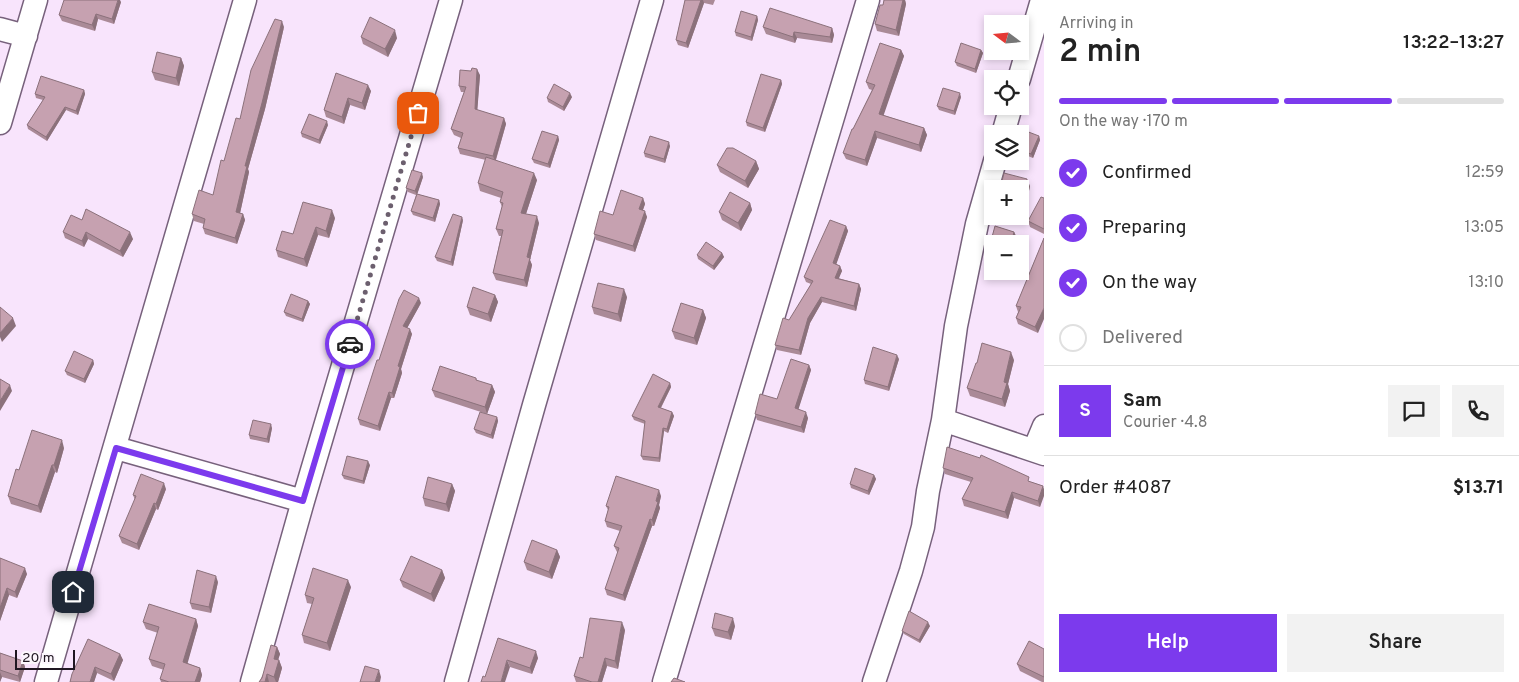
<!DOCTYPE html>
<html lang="en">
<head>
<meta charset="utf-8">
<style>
	:root { --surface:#fff; --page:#f2f2f2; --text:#222; --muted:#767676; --line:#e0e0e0; --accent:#7c3aed }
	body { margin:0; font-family:Overpass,sans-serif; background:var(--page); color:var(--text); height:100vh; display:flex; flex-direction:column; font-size:19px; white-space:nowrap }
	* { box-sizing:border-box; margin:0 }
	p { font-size:16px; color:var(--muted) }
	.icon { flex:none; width:28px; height:28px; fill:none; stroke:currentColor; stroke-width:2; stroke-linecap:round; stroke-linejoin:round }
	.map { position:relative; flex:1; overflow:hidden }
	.side { display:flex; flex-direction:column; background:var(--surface); width:475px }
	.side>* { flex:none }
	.needle { width:32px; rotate:286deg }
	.tools { position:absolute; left:984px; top:15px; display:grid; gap:10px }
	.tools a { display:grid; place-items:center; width:45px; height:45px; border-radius:0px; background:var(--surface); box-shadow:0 2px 8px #0003; font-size:25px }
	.scale { position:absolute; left:15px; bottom:12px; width:60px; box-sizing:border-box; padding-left:5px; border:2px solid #201722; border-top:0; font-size:14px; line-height:18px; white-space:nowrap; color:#201722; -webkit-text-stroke:4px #fcf7fd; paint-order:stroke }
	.pin { position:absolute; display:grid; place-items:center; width:42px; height:42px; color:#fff; margin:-21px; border-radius:10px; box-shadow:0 2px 8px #0006 }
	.courier { position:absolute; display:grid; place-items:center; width:50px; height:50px; margin:-25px; border:4px solid #7c3aed; border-radius:50%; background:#fff; color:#222; box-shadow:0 1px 6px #0007 }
	.headline em { font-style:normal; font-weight:600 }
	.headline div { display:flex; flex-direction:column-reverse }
	.headline { display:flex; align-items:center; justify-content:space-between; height:85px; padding:0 15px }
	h1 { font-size:32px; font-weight:600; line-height:38px }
	.bar { display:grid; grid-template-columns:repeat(4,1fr); gap:8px 5px; align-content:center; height:60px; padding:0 15px }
	.bar i { height:6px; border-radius:4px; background:var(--line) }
	.bar .current { background:var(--accent) }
	.bar p { grid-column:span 4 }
	.line { display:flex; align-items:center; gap:12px; padding:0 15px; border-top:1px solid var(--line) }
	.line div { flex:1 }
	.round { display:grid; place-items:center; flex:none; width:52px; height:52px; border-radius:0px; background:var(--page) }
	ol { padding:0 15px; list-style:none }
	li { display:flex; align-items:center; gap:15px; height:55px }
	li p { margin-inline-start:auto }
	li .icon { padding:5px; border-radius:50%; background:var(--accent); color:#fff; stroke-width:4 }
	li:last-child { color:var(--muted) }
	li i { width:28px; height:28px; border:2px solid var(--line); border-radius:50% }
	.button { display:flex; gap:10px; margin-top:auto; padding:10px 15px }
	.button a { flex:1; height:58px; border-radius:0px; background:var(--accent); color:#fff; font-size:20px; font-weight:600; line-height:58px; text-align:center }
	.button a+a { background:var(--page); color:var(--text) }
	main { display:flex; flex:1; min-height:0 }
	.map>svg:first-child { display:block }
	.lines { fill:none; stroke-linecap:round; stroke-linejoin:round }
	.minor-casing { stroke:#77617c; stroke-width:25 }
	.minor { stroke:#fff; stroke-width:22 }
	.wall { fill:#aa8a97 }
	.shaded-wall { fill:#8b717b }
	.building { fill:#c6a1b0; stroke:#8b717b }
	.done { stroke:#6c5f6e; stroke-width:5; stroke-dasharray:0 9 }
	.route { stroke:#7c3aed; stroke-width:6 }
</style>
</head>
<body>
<main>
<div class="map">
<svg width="1044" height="682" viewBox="0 0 1044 682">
	<rect width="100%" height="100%" fill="#f8e4fc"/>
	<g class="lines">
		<g class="minor-casing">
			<path id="minor" d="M0,29L26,36
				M1019,79L1042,0
				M0,123L36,0
				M1003,134L1011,106
				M943,420L1044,454
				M116,448L303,501
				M1034,450L1044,426
				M46,682L245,0
				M252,682L303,501L451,0
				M456,682L534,405L652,0
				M664,682L868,0
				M874,682L911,571L923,527L928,491L943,420L956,326L977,224L995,161"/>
		</g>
		<use href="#minor" class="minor"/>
	</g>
	<path class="wall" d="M685,0H715L713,5L704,3L688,48L678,45L676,40Z
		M884,0H905L906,4L899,36L877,31L875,24L883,5Z
		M121,2L114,24L98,19L95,31L62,21L59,15Z
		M757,16L758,20L752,41L736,36L735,32Z
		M284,27L265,109L248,169L249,172L240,213L243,214L245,220L237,244L205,234L203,228L204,224L194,221L192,214L213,195L240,119Z
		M763,27L832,28L834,35L832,43L797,38L795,43L766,34Z
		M361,37L397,38L388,57L363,44Z
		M901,50L904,56L883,115L924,128L927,135L921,152L877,138L867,166L846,159L843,153L853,129L872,90L869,89L866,82Z
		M981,50L983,53L976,73L957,66L955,62Z
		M181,58L184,66L179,86L155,80L152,72Z
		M336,73L371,91L365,110L350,105L344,124L326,117L324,110Z
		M480,75L477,110L504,118L506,124L496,160L537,180L526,214L539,223L530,260L532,265L527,287L496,280L493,273L501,236H499L496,229L502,207L500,202L501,198L480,191L478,183L486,160L460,154L458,148L461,138L454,135L451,129L464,92H461L459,86Z
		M781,80L782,84L765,132L747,126L746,122Z
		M84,90L85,94L78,115L66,110L47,141L28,129L27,125L43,100L36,98L35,94Z
		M572,97L564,111L548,102L547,98Z
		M961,97L955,115L939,110L937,106Z
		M328,125L320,144L302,137L301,133Z
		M1020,134L1039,136L1040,140L1033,158L1020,153Z
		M558,136L559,140L550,168L534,163L532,159Z
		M670,146L665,163L645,157L644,153Z
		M756,161L759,169L748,188L720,172L717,165Z
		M423,177L417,194L439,200L440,204L435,222L413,215L411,211L416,195L408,192L406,188Z
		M1030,186L1026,205L1020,204V189Z
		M643,198L645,204L643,210L647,217L635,252L596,240L594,234L613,215Z
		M1044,198V234L1030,227L1028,221Z
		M750,203L752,210L741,231L722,220L719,212Z
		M335,218L329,238L318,235L307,267L278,257L276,250L293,234Z
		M82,220L133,239L123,257L88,239L84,247L65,238L63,232Z
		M463,220L453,266L437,261L435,257Z
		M846,226L848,231L836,264L840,266L842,271L838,278L859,284L861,289L856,311L822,302L810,323L801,355L777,350L775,345L811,284L806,282L804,277Z
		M995,226L1014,232L1016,236L1013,244H992V264L987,263L986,259Z
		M1044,238L1038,333L1018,324L1016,318L1018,312L1016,306Z
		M722,253L724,257L714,270L698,259L697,255Z
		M495,295L498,302L491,322L470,315L467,307Z
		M627,297L621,322L594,314L592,307Z
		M308,301L310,304L303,322L286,316L284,312Z
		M421,303L407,328L412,334L401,369L402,373L394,398H391L380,431L360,425L358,419L379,360Z
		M703,310L706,318L697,345L675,339L672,331Z
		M899,359L889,391L865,384L864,380Z
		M93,360L94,364L85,383L67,375L65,371Z
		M1014,360L1008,384L1010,391L1005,407L970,396L967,388L977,363Z
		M809,365L811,370L798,409L808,418L804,433L757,420L755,414L777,399Z
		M476,378L477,381L492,385L495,392L487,414L435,397L432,390Z
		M670,383L671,387L661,408L672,412L674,416L668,433L664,431L660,462L643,460L641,456L645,424L634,420L632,416Z
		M497,417L498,421L493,439L476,433L474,429Z
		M272,428L269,443L250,439L249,435Z
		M64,448L57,473L55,472L41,513L11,504L8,496L19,470Z
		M370,465L364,484L344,479L342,475Z
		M943,468L1031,482L1043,486L1040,507L1014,498L1008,519L964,506L962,499L971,482L945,474Z
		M874,475L876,479L869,495L851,488L850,484Z
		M452,484L455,491L449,512L425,506L423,498Z
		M166,489L158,510L156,509L139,550L122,543L119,536L135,500L133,495Z
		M661,496L659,505L660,508L654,526H652L625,601L607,595L605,589L618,553L617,552L614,546L620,531L607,527L605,521L608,510L606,506Z
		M557,550L560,557L552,579L527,570L524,562Z
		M0,558L27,574L17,598L9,595L0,621Z
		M442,570L445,578L434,602L403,587L400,580Z
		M218,582L211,613L192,609L190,603Z
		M351,587L330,651L304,643L302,635L312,604L307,603L305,595Z
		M196,619L198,626L187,663L200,668L202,675L200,682H161L160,679L164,670L152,666L149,659L158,633L146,629L143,622Z
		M735,626L731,640L715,636L712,628Z
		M930,626L920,643L904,634L902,631Z
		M625,630L618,669L607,666L602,682H576L574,676L583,658Z
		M498,638L538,658L532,674L510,667Z
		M277,647L280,654L278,660H279L282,668L278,682H259Z
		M1044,649V682H1042L1020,671L1017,664Z
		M0,653L23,661L25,667L20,682L2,677L0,682Z
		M120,654L123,660L114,681L97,673L94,682H70L72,674Z"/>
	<path class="shaded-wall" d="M118,0H120L121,2L114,24L112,19Z
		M701,0H703L704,3L688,48L686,43Z
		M903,0H905L906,4L899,36L896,30Z
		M96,14L98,19L95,31L92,25Z
		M757,16L758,20L752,41L751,37Z
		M282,21L284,27L265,109L248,169L249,172L239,218L236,212L245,166Z
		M832,28L834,35L832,43L830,37Z
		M395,30L397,38L388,57L385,49Z
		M794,32L797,38L795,43L793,37Z
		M901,50L904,56L882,120L879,114Z
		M981,50L983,53L976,73L975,69Z
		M181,58L184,66L179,86L176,78Z
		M477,69L480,75L477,115L475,109Z
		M781,80L782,84L765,132L763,128Z
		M368,85L371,91L365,110L362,103Z
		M84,90L85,94L78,115L76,111Z
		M570,93L572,97L564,111L563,107Z
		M960,93L961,97L955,115L954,111Z
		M348,98L350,105L344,124L342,117Z
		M65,107L66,110L47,141L46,137Z
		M504,118L506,124L495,162L493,156Z
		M327,121L328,125L320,144L319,140Z
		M924,128L927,135L921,152L919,145Z
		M875,131L877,138L867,166L865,160Z
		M558,136L559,140L550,168L548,164Z
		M1039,136L1040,140L1033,158L1031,154Z
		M669,142L670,146L665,163L664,159Z
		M756,161L759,169L748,188L745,181Z
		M422,173L423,177L417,195L415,191Z
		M534,173L537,180L524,220L521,213Z
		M1027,179L1030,186L1026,205L1023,198Z
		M643,198L645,204L641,215L639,209Z
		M439,200L440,204L435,222L433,218Z
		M750,203L752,210L741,231L738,223Z
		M332,210L335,218L329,238L326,231Z
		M645,211L647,217L635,252L633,246Z
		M243,214L245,220L237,244L235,238Z
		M537,216L539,223L530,260L532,265L527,287L524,280L527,257Z
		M462,217L463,220L453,266L451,262Z
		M846,226L848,231L835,268L833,263Z
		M316,227L318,235L307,267L304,259Z
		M86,232L88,239L84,247L82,241Z
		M130,232L133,239L123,257L120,251Z
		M1014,232L1016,236L1013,244H1011Z
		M722,253L724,257L714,270L713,266Z
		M840,266L842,271L837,283L835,278Z
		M859,284L861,289L856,311L854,306Z
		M624,289L627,297L621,322L618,314Z
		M495,295L498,302L491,322L488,314Z
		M821,297L822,302L810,323L801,355L799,350L808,318Z
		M419,298L421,303L405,332L403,326Z
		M308,301L310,304L303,322L302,319Z
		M1044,308V319L1038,333L1035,327Z
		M703,310L706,318L697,345L694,338Z
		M13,318L16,326L2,342L0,337V333Z
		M410,329L412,334L401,369L402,373L394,398L392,393L398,366Z
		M1011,352L1014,360L1008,384L1010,391L1005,407L1002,399L1004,382Z
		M897,355L899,359L889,391L888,387Z
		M93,360L94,364L85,383L84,379Z
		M809,365L811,370L797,414L795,408Z
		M670,383L671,387L659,411L658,407Z
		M10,385L12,391L0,411V401Z
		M492,385L495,392L487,414L485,407Z
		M389,392L391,398L380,431L378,426Z
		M672,412L674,416L668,433L667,429Z
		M806,412L808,418L804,433L801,427Z
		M497,417L498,421L493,439L491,435Z
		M271,424L272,428L269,443L267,439Z
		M663,428L664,431L660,462L659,458Z
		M62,440L64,448L57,473L54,465Z
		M368,461L370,465L364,484L363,481Z
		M52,465L55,472L41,513L38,506Z
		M874,475L876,479L869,495L868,491Z
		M164,483L166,489L158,510L156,504Z
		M452,484L455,491L449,512L446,504Z
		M1043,486L1044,489V496L1040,507L1038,501Z
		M659,490L661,496L659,505L660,508L654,526L652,520Z
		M1012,492L1014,498L1008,519L1005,512Z
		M154,503L156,509L139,550L137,544Z
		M650,519L652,526L625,601L623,595Z
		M557,550L560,557L552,579L549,572Z
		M25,568L27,574L17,598L15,592Z
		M442,570L445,578L434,602L431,594Z
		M216,576L218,582L211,613L209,607Z
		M348,580L351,587L330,651L327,643Z
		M7,588L9,595L0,621V608Z
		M733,618L735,626L731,640L728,632Z
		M196,619L198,626L186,669L183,662Z
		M622,622L625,630L618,669L615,661Z
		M928,622L930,626L920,643L919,640Z
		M277,647L280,654L276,666L274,659Z
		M536,651L538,658L532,674L530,668Z
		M120,654L123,660L114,681L111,674Z
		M605,658L607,666L602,682H598Z
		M279,660L282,668L278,682H276L274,677Z
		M507,660L510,667L505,682H501Z
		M23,661L25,667L20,682L18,676Z
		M95,667L97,673L94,682H90Z
		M200,668L202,675L200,682H195Z
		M379,670L381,677L380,682H375Z
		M0,672L2,677L0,682Z
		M267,674L269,682H265Z"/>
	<path class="building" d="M64,0H118L112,19L96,14L92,25L59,15Z
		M685,0H701L686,43L676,40Z
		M884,0H903L896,30L875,24L880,5H883Z
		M770,8L832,28L830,37L794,32L793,37L763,27Z
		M741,11L757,16L751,37L735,32Z
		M370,17L395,30L385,49L361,37Z
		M275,19L282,21L262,103L245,166H247L236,212L243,214L235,238L203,228L205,219L192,214L199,190L213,195L221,160L224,161L236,118L240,119L251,70Z
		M880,43L901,50L879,114L924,128L919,145L875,131L865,160L843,153L852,129H853L875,85L866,82Z
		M961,43L981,50L975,69L955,62Z
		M157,52L181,58L176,78L152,72Z
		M472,68L477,69L475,109L504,118L493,156L458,148L463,133L451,129L466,87L459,86L460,70L471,71Z
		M336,73L368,85L362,103L348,98L342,117L324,110Z
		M761,74L781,80L763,128L746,122Z
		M41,76L84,90L76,111L65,107L46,137L27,125L45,97L35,94Z
		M554,84L570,93L563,107L547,98Z
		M943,88L960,93L954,111L937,106Z
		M309,114L327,121L319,140L301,133Z
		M1018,128L1039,136L1031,154L1020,150V134H1016Z
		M542,131L558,136L548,164L532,159Z
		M650,136L669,142L664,159L644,153Z
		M727,148H733L756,161L745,181L717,165Z
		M486,157L534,173L521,213L537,216L527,257L530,258L524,280L493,273L503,230L496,229L503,203L500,202L503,192L478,183Z
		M412,170L422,173L415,191L406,188Z
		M1004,173L1027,179L1023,198L1020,197V189H1000Z
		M621,190L643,198L639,209L645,211L633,246L594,234L600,211L613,215Z
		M730,192L750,203L738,223L719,212Z
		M417,194L439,200L433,218L411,211Z
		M1041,197L1044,198V229L1028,221Z
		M303,202L332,210L326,231L316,227L304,259L276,250L282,231L293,234Z
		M86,209L130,232L120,251L86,232L82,241L63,232L71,215L82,220Z
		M453,214L462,217L451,262L435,257Z
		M830,220L846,226L833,263L840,266L835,278L859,284L854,306L821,297L808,318L799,350L775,345L783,318L789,320L813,281L804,277Z
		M995,226L1014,232L1011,244H992V260L986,259Z
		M1044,238V308L1035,327L1016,318L1021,307L1016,306Z
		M706,242L722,253L713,266L697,255Z
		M598,283L624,289L618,314L592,307Z
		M473,287L495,295L488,314L467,307Z
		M404,290L419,298L403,326L410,329L398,366L400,367L392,393L389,392L378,426L358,419L377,360H379L399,299Z
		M291,294L308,301L302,319L284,312Z
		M681,303L703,310L694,338L672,331Z
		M0,307L13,318L0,333Z
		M982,343L1011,352L1004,382L1007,383L1002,399L967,388L976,363H977Z
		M873,347L897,355L888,387L864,380Z
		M74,351L93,360L84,379L65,371Z
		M791,359L809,365L795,408L806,412L801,427L755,414L760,394L777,399Z
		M440,366L476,378V380L492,385L485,407L432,390Z
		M653,374L670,383L658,407L672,412L667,429L663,428L659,458L641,456L645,421L632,416Z
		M0,379L10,385L0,401Z
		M480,412L497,417L491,435L474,429Z
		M253,420L271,424L267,439L249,435Z
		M32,430L62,440L54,465H52L38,506L8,496L16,469L19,470Z
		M947,447L980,458L981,455L1029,477L1028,481L1043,486L1038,501L1012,492L1005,512L962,499L973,478L943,468Z
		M347,456L368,461L363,481L342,475Z
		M855,468L874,475L868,491L850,484Z
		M141,474L164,483L156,504L154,503L137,544L119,536L136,496L133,495Z
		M616,476L659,490L656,501L658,502L652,520L650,519L623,595L605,589L619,548L614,546L622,526L605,521L609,507L606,506Z
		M428,477L452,484L446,504L423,498Z
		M532,540L557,550L549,572L524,562Z
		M411,556L442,570L431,594L400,580Z
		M0,558L25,568L15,592L7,588L0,608Z
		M313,568L348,580L327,643L302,635L314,598L305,595Z
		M197,570L216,576L209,607L190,603Z
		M149,604L196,619L183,662L200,668L195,682H169L160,679L165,664L149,659L159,627L143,622Z
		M909,611L928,622L919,640L902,631Z
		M715,613L733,618L728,632L712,628Z
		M590,618L622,622L615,661L605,658L598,682H592L574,676L580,657L583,658Z
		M498,638L536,651L530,668L507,660L501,682H481L483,676L485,677Z
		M88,639L120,654L111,674L95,667L90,682H70L72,674Z
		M1029,641L1044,649V677L1017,664Z
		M271,645L277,647L274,659L279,660L274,677L267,674L265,682H259L262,678Z
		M0,653L23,661L18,676L0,670Z
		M365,666L379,670L375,682H360Z
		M674,678L685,682H671Z"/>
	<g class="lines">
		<path class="done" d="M350,344L418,113"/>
		<path class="route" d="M73,592L116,448L303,501L350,344"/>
	</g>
</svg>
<div class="tools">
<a><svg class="needle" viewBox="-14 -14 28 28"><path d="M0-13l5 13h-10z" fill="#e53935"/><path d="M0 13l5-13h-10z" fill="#767676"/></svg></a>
<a><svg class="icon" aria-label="locate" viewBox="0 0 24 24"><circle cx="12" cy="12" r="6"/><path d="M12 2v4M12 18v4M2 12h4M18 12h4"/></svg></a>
<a><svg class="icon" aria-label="layers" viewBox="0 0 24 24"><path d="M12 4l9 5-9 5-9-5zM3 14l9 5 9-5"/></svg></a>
<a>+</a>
<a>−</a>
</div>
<div class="scale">20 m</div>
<div class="pin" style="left:418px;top:113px;background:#ea580c"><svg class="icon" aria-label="bag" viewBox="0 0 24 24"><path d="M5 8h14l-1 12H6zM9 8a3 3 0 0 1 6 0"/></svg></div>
<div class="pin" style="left:73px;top:592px;background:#1f2937"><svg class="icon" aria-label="home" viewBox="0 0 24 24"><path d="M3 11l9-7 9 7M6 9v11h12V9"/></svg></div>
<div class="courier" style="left:350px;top:344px"><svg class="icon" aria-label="car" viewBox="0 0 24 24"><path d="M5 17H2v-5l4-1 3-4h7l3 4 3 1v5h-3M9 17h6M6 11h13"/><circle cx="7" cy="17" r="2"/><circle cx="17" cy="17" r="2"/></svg></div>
</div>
<section class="side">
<div class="headline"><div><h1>2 min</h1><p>Arriving in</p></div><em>13:22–13:27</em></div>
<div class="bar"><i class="current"></i><i class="current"></i><i class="current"></i><i></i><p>On the way · 170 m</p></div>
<ol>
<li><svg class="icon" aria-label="check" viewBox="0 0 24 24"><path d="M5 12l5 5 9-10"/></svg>Confirmed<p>12:59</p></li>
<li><svg class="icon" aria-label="check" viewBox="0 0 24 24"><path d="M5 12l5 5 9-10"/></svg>Preparing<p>13:05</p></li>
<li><svg class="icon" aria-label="check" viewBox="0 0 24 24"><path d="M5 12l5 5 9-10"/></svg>On the way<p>13:10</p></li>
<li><i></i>Delivered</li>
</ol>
<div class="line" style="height:90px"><b class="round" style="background:var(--accent);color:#fff">S</b><div><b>Sam</b><p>Courier · 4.8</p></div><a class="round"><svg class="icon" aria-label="chat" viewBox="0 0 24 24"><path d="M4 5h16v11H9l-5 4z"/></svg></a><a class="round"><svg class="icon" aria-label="phone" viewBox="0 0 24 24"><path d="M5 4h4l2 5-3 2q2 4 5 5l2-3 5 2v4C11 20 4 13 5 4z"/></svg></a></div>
<div class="line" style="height:65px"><div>Order #4087</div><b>$13.71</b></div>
<div class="button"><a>Help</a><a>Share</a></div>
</section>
</main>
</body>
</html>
